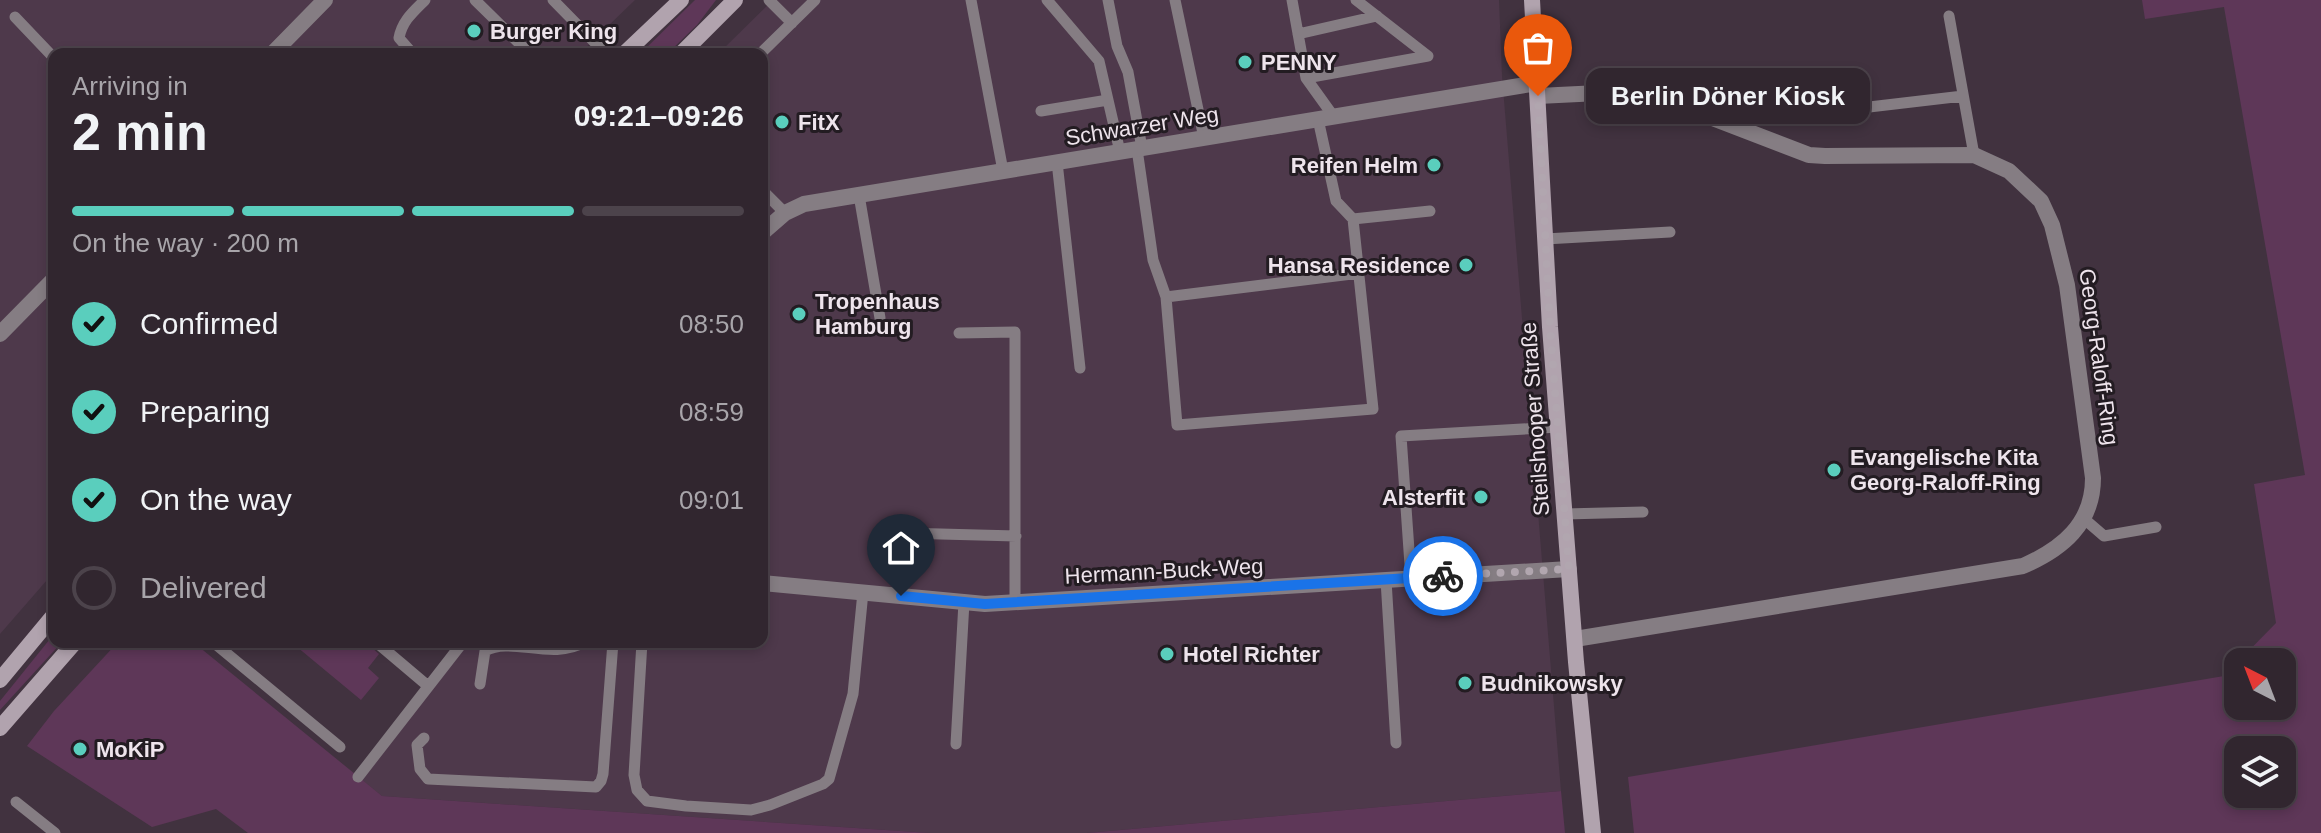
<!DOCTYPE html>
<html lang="en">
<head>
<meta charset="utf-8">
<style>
	:root { --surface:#31262f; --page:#3d323b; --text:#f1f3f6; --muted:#a8a5aa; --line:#4c434b; --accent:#5acebd }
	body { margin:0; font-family:Helvetica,sans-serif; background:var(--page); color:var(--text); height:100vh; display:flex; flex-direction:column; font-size:30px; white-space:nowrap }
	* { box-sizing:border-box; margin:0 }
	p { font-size:26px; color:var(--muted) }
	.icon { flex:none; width:44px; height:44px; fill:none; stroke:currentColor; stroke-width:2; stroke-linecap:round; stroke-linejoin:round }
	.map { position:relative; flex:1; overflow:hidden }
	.side { position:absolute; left:48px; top:48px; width:720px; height:600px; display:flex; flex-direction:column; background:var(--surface); border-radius:16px; box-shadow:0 4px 12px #0003,0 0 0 2px var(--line) }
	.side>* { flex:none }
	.needle { width:52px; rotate:318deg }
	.buttons { position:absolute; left:2224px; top:648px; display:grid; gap:16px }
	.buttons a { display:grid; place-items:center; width:72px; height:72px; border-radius:16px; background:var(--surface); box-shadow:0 4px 12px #0003,0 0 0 2px var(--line); font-size:40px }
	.pin { position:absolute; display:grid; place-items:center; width:68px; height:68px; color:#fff; margin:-82px -34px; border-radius:50% 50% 50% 0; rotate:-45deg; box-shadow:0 0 8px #0007 }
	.pin .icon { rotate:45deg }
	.courier { position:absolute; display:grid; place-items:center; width:80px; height:80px; margin:-40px; border:6px solid #1a73e8; border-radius:50%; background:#fff; color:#222; box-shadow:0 2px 10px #0007 }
	.bubble { position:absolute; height:56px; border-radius:16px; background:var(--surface); box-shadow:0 4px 12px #0003,0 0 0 2px var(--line); font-size:26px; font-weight:600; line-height:56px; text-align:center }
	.summary em { font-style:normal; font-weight:600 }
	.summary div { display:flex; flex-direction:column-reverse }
	.summary { display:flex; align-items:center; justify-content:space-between; height:136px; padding:0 24px }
	h1 { font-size:52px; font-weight:600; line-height:60px }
	.bar { display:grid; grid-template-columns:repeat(4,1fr); gap:12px 8px; align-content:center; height:96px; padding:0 24px }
	.bar i { height:10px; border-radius:6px; background:var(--line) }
	.bar .active { background:var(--accent) }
	.bar p { grid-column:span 4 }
	ol { padding:0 24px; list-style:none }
	li { display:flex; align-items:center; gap:24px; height:88px }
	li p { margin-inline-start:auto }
	li .icon { padding:8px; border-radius:50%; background:var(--accent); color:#111; stroke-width:4 }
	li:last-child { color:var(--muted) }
	li i { width:44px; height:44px; border:4px solid var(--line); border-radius:50% }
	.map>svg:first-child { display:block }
	.built { fill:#4e394b }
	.green { fill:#5e3758; fill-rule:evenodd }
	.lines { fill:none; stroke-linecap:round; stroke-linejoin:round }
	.lane { stroke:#857d83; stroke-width:11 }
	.street { stroke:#857d83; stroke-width:16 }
	.secondary { stroke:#b1a3ae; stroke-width:16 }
	.done { stroke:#b1a6af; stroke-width:8; stroke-dasharray:0 14.4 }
	.route { stroke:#1a73e8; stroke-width:10 }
	.poi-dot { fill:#5acebd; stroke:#231c22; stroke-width:3 }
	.labels { text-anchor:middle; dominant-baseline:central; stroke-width:6; stroke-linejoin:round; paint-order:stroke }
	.poi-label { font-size:22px; font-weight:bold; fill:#eee4ec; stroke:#231c22; text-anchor:start }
	.street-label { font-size:22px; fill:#eee4ec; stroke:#231c22 }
</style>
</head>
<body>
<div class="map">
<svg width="2321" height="833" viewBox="0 0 2321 833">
	<rect width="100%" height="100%" fill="#41323f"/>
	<path class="built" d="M0,0H635L579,54H54V572L0,634Z
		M773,0H1499L1502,76L1561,791L1087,833H930L382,796L358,777L463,642H762V54H718Z"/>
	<path class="green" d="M695,0H716L697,25L667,54H640Z
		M2142,0H2321V833H1634L1628,777L2224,676L2276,623L2254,484L2305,475L2224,7L2145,19ZM2238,662H2282V706H2238ZM2238,750H2282V794H2238Z
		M54,634V642H62L0,710V701Z
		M118,642H193L382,796L930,833H248L216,809L152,827L27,746L54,711Z
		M291,642H365L379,654L368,668L379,678L361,700Z
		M1561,791L1565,833H1087Z"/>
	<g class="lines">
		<path class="lane" d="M475,0L530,54
			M553,0L606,54
			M769,0L792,23
			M971,0L1003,171
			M1047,0L1099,61L1120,152
			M1108,0L1117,46L1128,72L1142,148
			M1175,0L1204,138
			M1292,0L1306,78L1334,117
			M1356,0L1428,56
			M1949,16L1974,155
			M15,17L54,58
			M1298,34L1377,16
			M413,54L399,38C402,21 413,12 425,0
			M760,54L815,0
			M1306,78L1428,56
			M1041,111L1108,100
			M1818,113L1963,96
			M1318,119L1336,201L1353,219L1373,409L1177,425L1166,297L1360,273
			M1137,149L1153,260L1166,297
			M1057,162L1080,368
			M762,190L785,213
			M859,195L880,318
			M1353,219L1430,211
			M1545,239L1670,232
			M959,333L1015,332V602
			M1565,514L1643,512
			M2082,517L2104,536L2156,527
			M1411,579L1401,436L1559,427
			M1386,580L1396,743
			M901,596L903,533L1016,536
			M213,642L340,747
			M376,642L428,686
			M642,642L634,775L637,790L647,801L686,806L751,810L770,805L823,784L829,779L853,694L863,592
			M480,684L485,651C511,636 552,661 584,642
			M424,738L417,745L420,769L428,779L596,787L601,781L603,774L613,642
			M956,744L964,602
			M358,777L463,642
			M16,802L55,833"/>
		<path class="street" d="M272,54L325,0
			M1538,96L1599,93L1629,95L1671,102L1809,155L1825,156L1974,155L2009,171L2041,201L2052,225L2067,285L2093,478C2093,524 2062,549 2023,566L1575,639
			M762,233L785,213L804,204L1537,83
			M0,334L54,279
			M762,583L985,604L1569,569"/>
		<path class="secondary" d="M1532,0L1550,327L1576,662L1593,833
			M624,54L681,0
			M681,54L735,0
			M0,680L54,615
			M0,728L75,642"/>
	</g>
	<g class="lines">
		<path class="done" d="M1443,576L1569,569L1550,327L1538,96"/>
		<path class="route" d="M901,596L985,604L1443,576"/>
	</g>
	<g class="poi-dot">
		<circle cx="474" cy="31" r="8"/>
		<circle cx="1245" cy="62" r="8"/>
		<circle cx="782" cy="122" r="8"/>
		<circle cx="1434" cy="165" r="8"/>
		<circle cx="1466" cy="265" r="8"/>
		<circle cx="799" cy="314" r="8"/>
		<circle cx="1834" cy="470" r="8"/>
		<circle cx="1481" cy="497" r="8"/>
		<circle cx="1167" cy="654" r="8"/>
		<circle cx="1465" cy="683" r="8"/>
		<circle cx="80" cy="749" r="8"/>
	</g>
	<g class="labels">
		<g class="poi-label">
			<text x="490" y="31">Burger King</text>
			<text x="1261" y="62">PENNY</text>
			<text x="798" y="122">FitX</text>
			<text x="1418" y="165" text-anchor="end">Reifen Helm</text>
			<text x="1450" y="265" text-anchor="end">Hansa Residence</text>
			<text x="815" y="301">Tropenhaus<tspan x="815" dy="25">Hamburg</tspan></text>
			<text x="1850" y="457">Evangelische Kita<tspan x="1850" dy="25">Georg-Raloff-Ring</tspan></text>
			<text x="1465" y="497" text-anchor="end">Alsterfit</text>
			<text x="1183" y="654">Hotel Richter</text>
			<text x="1481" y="683">Budnikowsky</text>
			<text x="96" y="749">MoKiP</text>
		</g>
		<g class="street-label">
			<text transform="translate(1142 126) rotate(-9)">Schwarzer Weg</text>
			<text transform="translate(2099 357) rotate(82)">Georg-Raloff-Ring</text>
			<text transform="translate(1535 419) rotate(-94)">Steilshooper Straße</text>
			<text transform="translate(1164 571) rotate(-3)">Hermann-Buck-Weg</text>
		</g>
	</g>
</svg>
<div class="buttons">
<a><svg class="needle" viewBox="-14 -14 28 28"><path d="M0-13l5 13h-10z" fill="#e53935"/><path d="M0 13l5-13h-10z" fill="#a8a5aa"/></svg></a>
<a><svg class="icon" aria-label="layers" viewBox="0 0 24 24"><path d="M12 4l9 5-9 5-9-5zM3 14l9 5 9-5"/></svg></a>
</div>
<div class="pin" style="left:1538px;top:96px;background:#ea580c"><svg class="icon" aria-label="bag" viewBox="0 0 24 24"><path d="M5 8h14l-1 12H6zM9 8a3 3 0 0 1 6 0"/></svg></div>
<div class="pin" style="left:901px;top:596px;background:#1f2937"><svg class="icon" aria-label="home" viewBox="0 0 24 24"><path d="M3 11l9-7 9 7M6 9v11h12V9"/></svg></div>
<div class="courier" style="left:1443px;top:576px"><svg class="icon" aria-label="bike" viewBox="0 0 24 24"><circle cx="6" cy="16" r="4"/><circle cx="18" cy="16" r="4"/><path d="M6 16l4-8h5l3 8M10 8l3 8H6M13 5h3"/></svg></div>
<div class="bubble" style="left:1586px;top:68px;width:284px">Berlin Döner Kiosk</div>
<section class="side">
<div class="summary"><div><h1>2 min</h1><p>Arriving in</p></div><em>09:21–09:26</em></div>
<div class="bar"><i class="active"></i><i class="active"></i><i class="active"></i><i></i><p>On the way · 200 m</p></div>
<ol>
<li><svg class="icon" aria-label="check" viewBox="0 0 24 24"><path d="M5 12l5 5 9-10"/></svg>Confirmed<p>08:50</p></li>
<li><svg class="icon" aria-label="check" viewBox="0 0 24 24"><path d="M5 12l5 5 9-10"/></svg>Preparing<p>08:59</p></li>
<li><svg class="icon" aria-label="check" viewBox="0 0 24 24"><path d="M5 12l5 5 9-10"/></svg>On the way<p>09:01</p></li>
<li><i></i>Delivered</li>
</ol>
</section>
</div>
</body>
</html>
